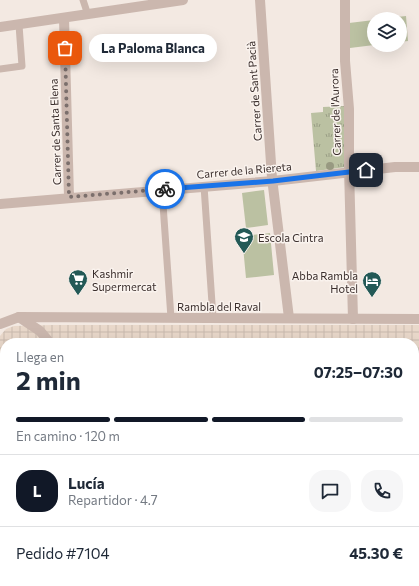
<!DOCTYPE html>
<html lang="es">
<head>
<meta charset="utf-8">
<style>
	:root { --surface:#fff; --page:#f6f6f7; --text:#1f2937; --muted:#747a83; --line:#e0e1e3; --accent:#111827 }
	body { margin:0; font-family:Commissioner,sans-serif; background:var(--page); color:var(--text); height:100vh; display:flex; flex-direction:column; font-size:15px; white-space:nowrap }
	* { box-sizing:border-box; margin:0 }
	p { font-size:13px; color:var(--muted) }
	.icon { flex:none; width:22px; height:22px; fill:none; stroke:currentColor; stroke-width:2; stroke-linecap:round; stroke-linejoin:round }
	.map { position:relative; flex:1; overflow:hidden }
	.panel { position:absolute; left:0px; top:338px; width:419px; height:248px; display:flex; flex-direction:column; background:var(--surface); border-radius:16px 16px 0 0; box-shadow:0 4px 16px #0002 }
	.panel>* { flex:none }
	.fabs { position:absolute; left:367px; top:12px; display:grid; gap:8px }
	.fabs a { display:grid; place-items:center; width:40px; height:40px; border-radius:50%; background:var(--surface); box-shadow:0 4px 16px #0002; font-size:20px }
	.pin { position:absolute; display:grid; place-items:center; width:34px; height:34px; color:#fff; margin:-17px; border-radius:8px; box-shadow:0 2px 6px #0006 }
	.courier { position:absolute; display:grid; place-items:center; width:40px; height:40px; margin:-20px; border:3px solid #1a73e8; border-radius:50%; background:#fff; color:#222; box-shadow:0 1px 5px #0007 }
	.bubble { position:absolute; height:28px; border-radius:14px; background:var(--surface); box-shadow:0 4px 16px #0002; font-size:13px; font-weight:700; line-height:28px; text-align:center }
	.overview em { font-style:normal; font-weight:700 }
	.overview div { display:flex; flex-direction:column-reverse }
	.overview { display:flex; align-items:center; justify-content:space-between; height:68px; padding:0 16px }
	h1 { font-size:26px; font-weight:700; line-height:30px }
	.bar { display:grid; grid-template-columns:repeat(4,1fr); gap:6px 4px; align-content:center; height:48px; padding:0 16px }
	.bar i { height:5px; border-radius:3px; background:var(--line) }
	.bar .selected { background:var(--accent) }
	.bar p { grid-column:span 4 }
	.line { display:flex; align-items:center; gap:10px; padding:0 16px; border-top:1px solid var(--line) }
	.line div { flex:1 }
	.round { display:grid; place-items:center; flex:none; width:42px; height:42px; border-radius:16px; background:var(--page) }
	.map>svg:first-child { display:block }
	.grass { fill:#bbc1a2 }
	.park { fill:url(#park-tufts) }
	.plaza { fill:url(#plaza-grid) }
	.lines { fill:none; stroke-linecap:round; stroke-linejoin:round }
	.pedestrian { stroke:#cbb7ae; stroke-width:7 }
	.minor { stroke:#cbb7ae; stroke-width:10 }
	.tertiary { stroke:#cbb7ae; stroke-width:10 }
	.tree { fill:#989981 }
	.done { stroke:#7b6f6c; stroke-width:4; stroke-dasharray:0 7.2 }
	.route { stroke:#1a73e8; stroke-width:5 }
	.labels { text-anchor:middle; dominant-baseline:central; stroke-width:3; stroke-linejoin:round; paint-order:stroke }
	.street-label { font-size:11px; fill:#3a2e2c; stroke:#faf3ee }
	.poi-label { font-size:11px; fill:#3a2e2c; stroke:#faf3ee; text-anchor:start }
</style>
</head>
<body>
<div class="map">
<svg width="419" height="586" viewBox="0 0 419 586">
	<defs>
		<pattern id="park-tufts" width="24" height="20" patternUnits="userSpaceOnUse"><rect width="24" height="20" fill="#bbc1a2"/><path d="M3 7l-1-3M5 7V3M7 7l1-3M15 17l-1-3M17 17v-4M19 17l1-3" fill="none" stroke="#999d84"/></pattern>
		<pattern id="plaza-grid" width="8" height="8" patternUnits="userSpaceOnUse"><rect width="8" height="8" fill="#e9d8ca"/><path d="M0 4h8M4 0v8" fill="none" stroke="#c9baae"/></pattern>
	</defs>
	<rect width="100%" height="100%" fill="#f3e9e2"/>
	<path class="grass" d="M406,16L408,41L400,42V19H379Z
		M374,20V45L350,48L349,23Z
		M264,190L268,225L246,228L242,193Z
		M270,233L274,275L246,278L242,236Z"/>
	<path class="park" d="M344,106L346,167L316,171L311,113L323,112V107Z"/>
	<path class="plaza" d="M51,325H419V379L414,380V343H5V362L0,353V336L6,329L14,326Z"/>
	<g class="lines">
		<path class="pedestrian" d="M83,0L88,15
			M0,69L22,66L19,25
			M204,186L213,318
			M162,190L171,318
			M414,352H419
			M0,384L5,381
			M414,501L419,502
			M0,514L5,547
			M10,581L11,586"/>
		<path class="minor" d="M260,0L272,178L289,318
			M345,0V61L349,109V168L353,319
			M64,18L69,197
			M0,27L183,0
			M0,204L273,181L395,167H419
			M19,317L40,331L50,343
			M0,480H5
			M72,581L98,586
			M257,586L258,581"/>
		<path class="tertiary" d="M0,324L19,317L419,319
			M0,370L5,375
			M414,386H419
			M415,586L419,576"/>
	</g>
	<circle class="tree" cx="330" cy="166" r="4"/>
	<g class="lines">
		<path class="done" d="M65,48L69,197L165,189"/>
		<path class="route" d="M165,189L273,181L366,170"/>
	</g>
	<defs>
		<g id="school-pin" transform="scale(1)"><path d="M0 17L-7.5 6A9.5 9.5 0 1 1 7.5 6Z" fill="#235956" stroke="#faf3ee"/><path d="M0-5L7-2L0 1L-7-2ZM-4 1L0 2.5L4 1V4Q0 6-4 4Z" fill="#fff"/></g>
		<g id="supermarket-pin" transform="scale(1)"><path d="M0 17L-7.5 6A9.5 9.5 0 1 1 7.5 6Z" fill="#235956" stroke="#faf3ee"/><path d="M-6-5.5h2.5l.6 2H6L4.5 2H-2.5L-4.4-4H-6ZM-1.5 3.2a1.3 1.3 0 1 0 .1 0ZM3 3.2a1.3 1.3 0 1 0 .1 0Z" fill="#fff"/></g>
		<g id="hotel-pin" transform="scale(1)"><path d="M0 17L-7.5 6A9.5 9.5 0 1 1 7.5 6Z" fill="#235956" stroke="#faf3ee"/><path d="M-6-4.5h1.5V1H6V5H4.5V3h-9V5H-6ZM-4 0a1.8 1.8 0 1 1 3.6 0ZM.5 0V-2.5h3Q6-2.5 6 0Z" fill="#fff"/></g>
	</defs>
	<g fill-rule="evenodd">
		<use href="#school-pin" x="244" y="237"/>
		<use href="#supermarket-pin" x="78" y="279"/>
		<use href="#hotel-pin" x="372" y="281"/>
	</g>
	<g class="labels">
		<g class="street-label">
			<text transform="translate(254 91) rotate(-94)">Carrer de Sant Pacià</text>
			<text transform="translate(335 112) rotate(-92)">Carrer de l'Aurora</text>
			<text transform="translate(55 132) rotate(-92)">Carrer de Santa Elena</text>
			<text transform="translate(244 170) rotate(-5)">Carrer de la Riereta</text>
			<text x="219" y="306">Rambla del Raval</text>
		</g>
		<g class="poi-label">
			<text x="258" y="237">Escola Cintra</text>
			<text x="92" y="273">Kashmir<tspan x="92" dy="13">Supermercat</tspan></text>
			<text x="358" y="275" text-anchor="end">Abba Rambla<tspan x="358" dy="13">Hotel</tspan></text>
		</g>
	</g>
</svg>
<div class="fabs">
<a><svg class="icon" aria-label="layers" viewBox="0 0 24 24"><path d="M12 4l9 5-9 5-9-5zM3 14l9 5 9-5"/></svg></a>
</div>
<div class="pin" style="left:65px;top:48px;background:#ea580c"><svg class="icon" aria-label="bag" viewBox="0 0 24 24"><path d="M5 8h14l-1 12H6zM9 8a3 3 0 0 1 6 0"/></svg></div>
<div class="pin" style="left:366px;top:170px;background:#1f2937"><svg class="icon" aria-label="home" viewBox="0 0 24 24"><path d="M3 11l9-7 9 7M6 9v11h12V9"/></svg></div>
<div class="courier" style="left:165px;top:189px"><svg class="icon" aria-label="bike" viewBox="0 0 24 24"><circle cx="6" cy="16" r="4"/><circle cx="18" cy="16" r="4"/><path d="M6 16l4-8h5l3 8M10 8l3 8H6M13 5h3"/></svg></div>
<div class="bubble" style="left:89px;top:34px;width:128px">La Paloma Blanca</div>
<section class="panel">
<div class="overview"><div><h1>2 min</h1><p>Llega en</p></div><em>07:25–07:30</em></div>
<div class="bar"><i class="selected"></i><i class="selected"></i><i class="selected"></i><i></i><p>En camino · 120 m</p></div>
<div class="line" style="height:72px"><b class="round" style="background:var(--accent);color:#fff">L</b><div><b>Lucía</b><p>Repartidor · 4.7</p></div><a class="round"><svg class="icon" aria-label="chat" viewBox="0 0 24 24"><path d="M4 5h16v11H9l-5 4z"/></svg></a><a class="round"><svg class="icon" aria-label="phone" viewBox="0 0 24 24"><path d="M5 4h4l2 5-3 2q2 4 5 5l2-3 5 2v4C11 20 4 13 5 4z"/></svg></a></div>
<div class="line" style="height:52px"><div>Pedido #7104</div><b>45.30 €</b></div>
</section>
</div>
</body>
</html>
